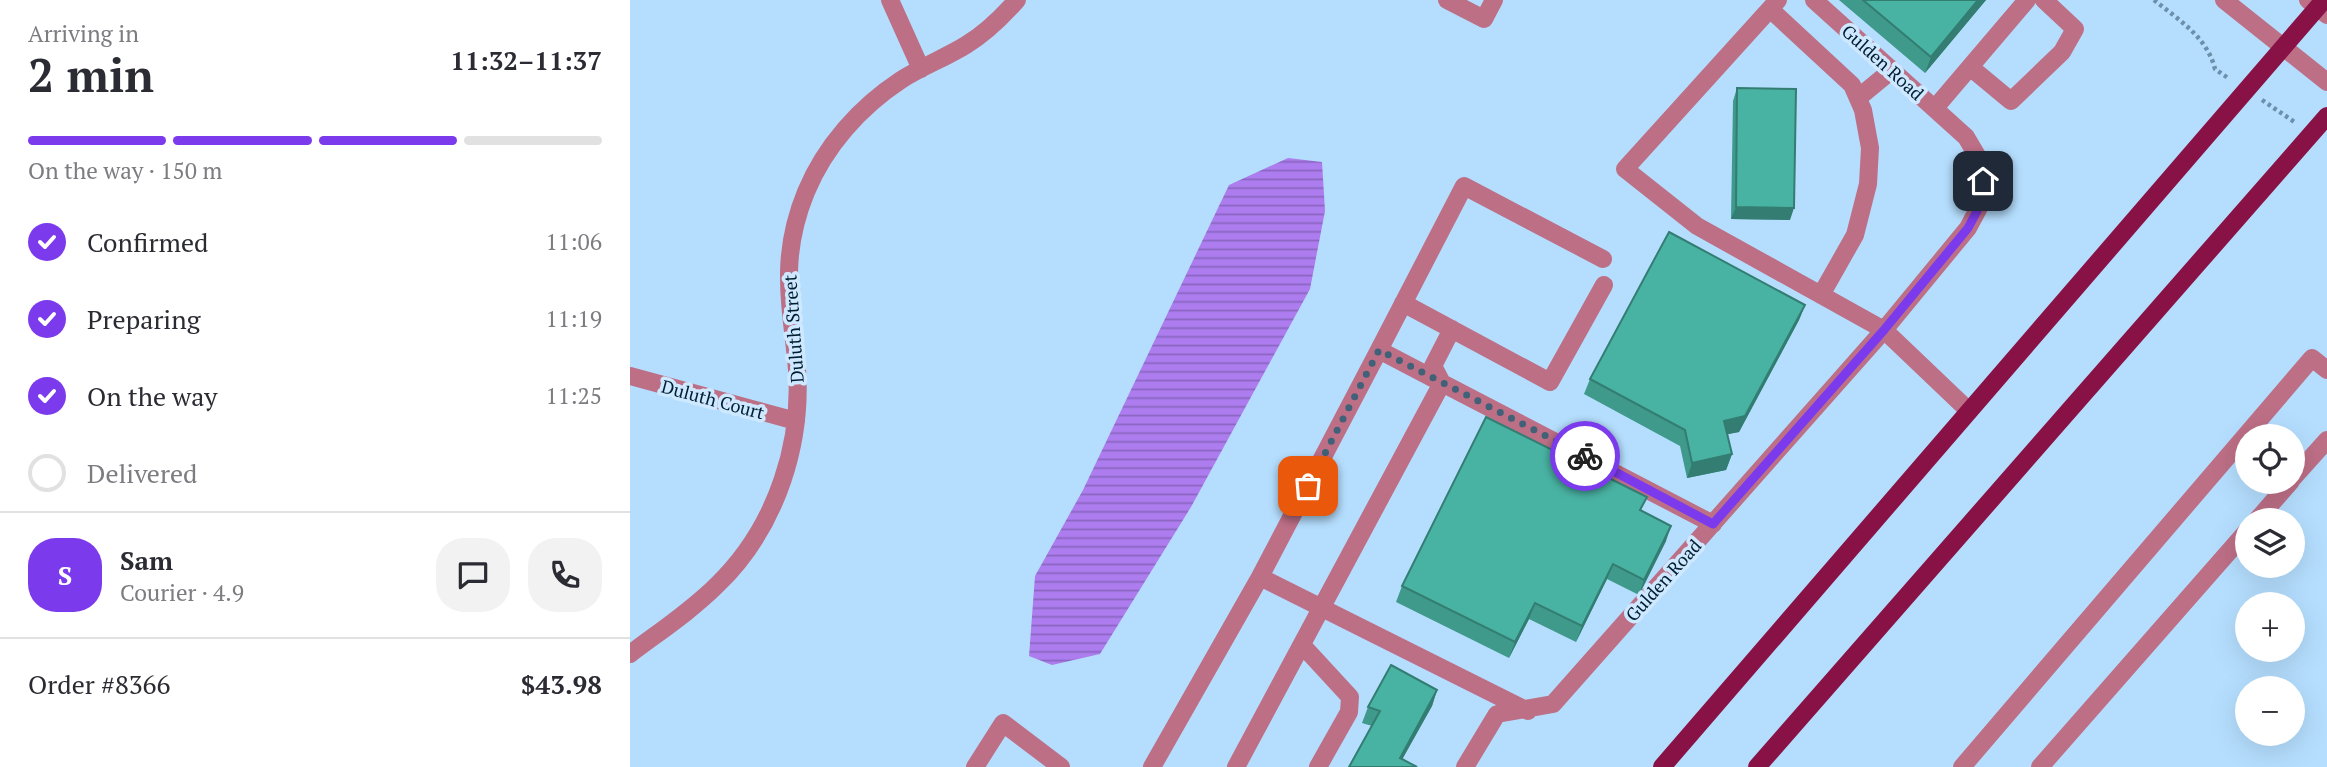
<!DOCTYPE html>
<html lang="en">
<head>
<meta charset="utf-8">
<style>
	:root { --surface:#fff; --page:#f2f2f3; --text:#2b2b33; --muted:#7c7c81; --line:#e1e1e2; --accent:#7c3aed }
	body { margin:0; font-family:"PT Serif",serif; background:var(--page); color:var(--text); height:100vh; display:flex; flex-direction:column; font-size:26px; white-space:nowrap }
	* { box-sizing:border-box; margin:0 }
	p { font-size:23px; color:var(--muted) }
	.icon { flex:none; width:38px; height:38px; fill:none; stroke:currentColor; stroke-width:2; stroke-linecap:round; stroke-linejoin:round }
	.map { position:relative; flex:1; overflow:hidden }
	.sheet { display:flex; flex-direction:column; background:var(--surface); width:630px }
	.sheet>* { flex:none }
	.fabs { position:absolute; left:1605px; top:424px; display:grid; gap:14px }
	.fabs a { display:grid; place-items:center; width:70px; height:70px; border-radius:50%; background:var(--surface); box-shadow:0 7px 28px #0002; font-size:35px }
	.pin { position:absolute; display:grid; place-items:center; width:60px; height:60px; color:#fff; margin:-30px; border-radius:14px; box-shadow:0 4px 10px #0006 }
	.courier { position:absolute; display:grid; place-items:center; width:70px; height:70px; margin:-35px; border:5px solid #7c3aed; border-radius:50%; background:#fff; color:#222; box-shadow:0 2px 9px #0007 }
	.overview em { font-style:normal; font-weight:600 }
	.overview div { display:flex; flex-direction:column-reverse }
	.overview { display:flex; align-items:center; justify-content:space-between; height:119px; padding:0 28px }
	h1 { font-size:46px; font-weight:600; line-height:52px }
	.bar { display:grid; grid-template-columns:repeat(4,1fr); gap:10px 7px; align-content:center; height:84px; padding:0 28px }
	.bar i { height:9px; border-radius:5px; background:var(--line) }
	.bar .active { background:var(--accent) }
	.bar p { grid-column:span 4 }
	.line { display:flex; align-items:center; gap:18px; padding:0 28px; border-top:2px solid var(--line) }
	.line div { flex:1 }
	.round { display:grid; place-items:center; flex:none; width:74px; height:74px; border-radius:28px; background:var(--page) }
	ol { padding:0 28px; list-style:none }
	li { display:flex; align-items:center; gap:21px; height:77px }
	li p { margin-inline-start:auto }
	li .icon { padding:7px; border-radius:50%; background:var(--accent); color:#fff; stroke-width:4 }
	li:last-child { color:var(--muted) }
	li i { width:38px; height:38px; border:4px solid var(--line); border-radius:50% }
	main { display:flex; flex:1; min-height:0 }
	.map>svg:first-child { display:block }
	.water { fill:url(#water-rules) }
	.lines { fill:none; stroke-linecap:round; stroke-linejoin:round }
	.path { stroke:#6c90ab; stroke-width:4.5; stroke-dasharray:3.5 3.5; stroke-linecap:butt }
	.minor { stroke:#bd6f86; stroke-width:18 }
	.major { stroke:#881245; stroke-width:18 }
	.wall { fill:#3f9a8c }
	.shaded-wall { fill:#337d72 }
	.building { fill:#49b3a3; stroke:#337d72; stroke-width:2 }
	.done { stroke:#406178; stroke-width:7; stroke-dasharray:0 12.6 }
	.route { stroke:#7c3aed; stroke-width:9 }
	.labels { text-anchor:middle; dominant-baseline:central; stroke-width:7; stroke-linejoin:round; paint-order:stroke }
	.street-label { font-size:18px; fill:#011d30; stroke:#cee9ff }
</style>
</head>
<body>
<main>
<section class="sheet">
<div class="overview"><div><h1>2 min</h1><p>Arriving in</p></div><em>11:32–11:37</em></div>
<div class="bar"><i class="active"></i><i class="active"></i><i class="active"></i><i></i><p>On the way · 150 m</p></div>
<ol>
<li><svg class="icon" aria-label="check" viewBox="0 0 24 24"><path d="M5 12l5 5 9-10"/></svg>Confirmed<p>11:06</p></li>
<li><svg class="icon" aria-label="check" viewBox="0 0 24 24"><path d="M5 12l5 5 9-10"/></svg>Preparing<p>11:19</p></li>
<li><svg class="icon" aria-label="check" viewBox="0 0 24 24"><path d="M5 12l5 5 9-10"/></svg>On the way<p>11:25</p></li>
<li><i></i>Delivered</li>
</ol>
<div class="line" style="height:126px"><b class="round" style="background:var(--accent);color:#fff">S</b><div><b>Sam</b><p>Courier · 4.9</p></div><a class="round"><svg class="icon" aria-label="chat" viewBox="0 0 24 24"><path d="M4 5h16v11H9l-5 4z"/></svg></a><a class="round"><svg class="icon" aria-label="phone" viewBox="0 0 24 24"><path d="M5 4h4l2 5-3 2q2 4 5 5l2-3 5 2v4C11 20 4 13 5 4z"/></svg></a></div>
<div class="line" style="height:91px"><div>Order #8366</div><b>$43.98</b></div>
</section>
<div class="map">
<svg width="1697" height="767" viewBox="0 0 1697 767">
	<defs>
		<pattern id="water-rules" width="6" height="5" patternUnits="userSpaceOnUse" patternTransform="scale(1.75)"><rect width="6" height="5" fill="#ad7cee"/><path d="M0 2.5h6" fill="none" stroke="#8a65c1"/></pattern>
	</defs>
	<rect width="100%" height="100%" fill="#b5defe"/>
	<path class="water" d="M658,158L692,162L695,211L680,289L561,507L470,654L422,665L399,656L405,576L453,490L599,185Z"/>
	<g class="lines">
		<path class="path" d="M1524,0C1549,20 1577,37 1585,69L1598,78
			M1632,100L1666,123"/>
		<path class="minor" d="M260,0L291,69
			M817,0L854,19L864,0
			M1148,0L995,169L1067,226L1254,330L1339,411
			M1594,0L1697,82
			M1678,0L1697,15
			M1140,9L1222,85L1233,110L1240,148L1238,184L1225,235L1191,295
			M1340,67L1381,101L1432,52L1445,29L1414,0
			M1228,98L1262,70
			M1305,108L1397,0
			M773,303L920,382L974,285
			M749,350L834,186L973,259
			M0,376L166,421
			M812,383L803,366L822,329
			M1662,479L1697,440
			M1627,520L1661,481
			M630,577L749,350L812,383
			M673,646L720,697L719,712L688,767
			M0,654C29,632 61,611 87,585C147,527 175,440 166,358C159,295 151,253 176,192C195,146 230,107 271,80C291,67 315,58 336,45C356,33 372,17 387,0
			M345,767L373,723L431,767
			M522,767L630,577L898,711
			M606,767L812,383L1083,524
			M835,767L867,714L923,704L1254,330L1338,228L1354,198L1352,164L1336,137L1184,0
			M1332,767L1682,358L1697,370
			M1410,767L1617,531"/>
		<path class="major" d="M1032,767L1694,0
			M1127,767L1697,116"/>
	</g>
	<path class="wall" d="M1209,0H1356L1295,73Z
		M1107,88L1160,220L1101,219L1103,101Z
		M1175,305L1169,320L1109,432L1097,434L1102,454L1096,470L1057,478L1050,446L954,394L960,379Z
		M1012,511L1036,541L1009,595L977,579L946,642L899,619L879,658L766,602L772,586Z
		M807,690L802,706L772,759L719,767L742,726L732,723L738,707Z"/>
	<path class="shaded-wall" d="M1348,0H1356L1295,73L1301,57Z
		M1106,207L1164,208L1160,220L1101,219Z
		M1175,305L1169,320L1109,432L1089,436L1094,421Z
		M1102,454L1096,470L1057,478L1062,463Z
		M1041,526L1036,541L1009,595L1014,580Z
		M983,564L977,579L946,642L952,626Z
		M905,603L899,619L879,658L885,642Z
		M807,690L802,706L768,767L770,758Z"/>
	<path class="building" d="M1233,0H1348L1301,57Z
		M1107,88L1166,89L1164,208L1106,207Z
		M1039,232L1175,305L1115,416L1094,421L1102,454L1062,463L1055,430L960,379Z
		M856,417L1017,497L1010,510L1041,526L1014,580L983,564L952,626L905,603L885,642L772,586Z
		M761,665L807,690L770,758L787,767H719L750,711L738,707Z"/>
	<g class="lines">
		<path class="done" d="M678,486L749,350L955,456"/>
		<path class="route" d="M955,456L1083,524L1254,330L1338,228L1354,198L1353,181"/>
	</g>
	<g class="labels">
		<g class="street-label">
			<text transform="translate(1253 62) rotate(42)">Gulden Road</text>
			<text transform="translate(163 329) rotate(-94)">Duluth Street</text>
			<text transform="translate(83 399) rotate(15)">Duluth Court</text>
			<text transform="translate(1033 580) rotate(-48)">Gulden Road</text>
		</g>
	</g>
</svg>
<div class="fabs">
<a><svg class="icon" aria-label="locate" viewBox="0 0 24 24"><circle cx="12" cy="12" r="6"/><path d="M12 2v4M12 18v4M2 12h4M18 12h4"/></svg></a>
<a><svg class="icon" aria-label="layers" viewBox="0 0 24 24"><path d="M12 4l9 5-9 5-9-5zM3 14l9 5 9-5"/></svg></a>
<a>+</a>
<a>−</a>
</div>
<div class="pin" style="left:678px;top:486px;background:#ea580c"><svg class="icon" aria-label="bag" viewBox="0 0 24 24"><path d="M5 8h14l-1 12H6zM9 8a3 3 0 0 1 6 0"/></svg></div>
<div class="pin" style="left:1353px;top:181px;background:#1f2937"><svg class="icon" aria-label="home" viewBox="0 0 24 24"><path d="M3 11l9-7 9 7M6 9v11h12V9"/></svg></div>
<div class="courier" style="left:955px;top:456px"><svg class="icon" aria-label="bike" viewBox="0 0 24 24"><circle cx="6" cy="16" r="4"/><circle cx="18" cy="16" r="4"/><path d="M6 16l4-8h5l3 8M10 8l3 8H6M13 5h3"/></svg></div>
</div>
</main>
</body>
</html>
